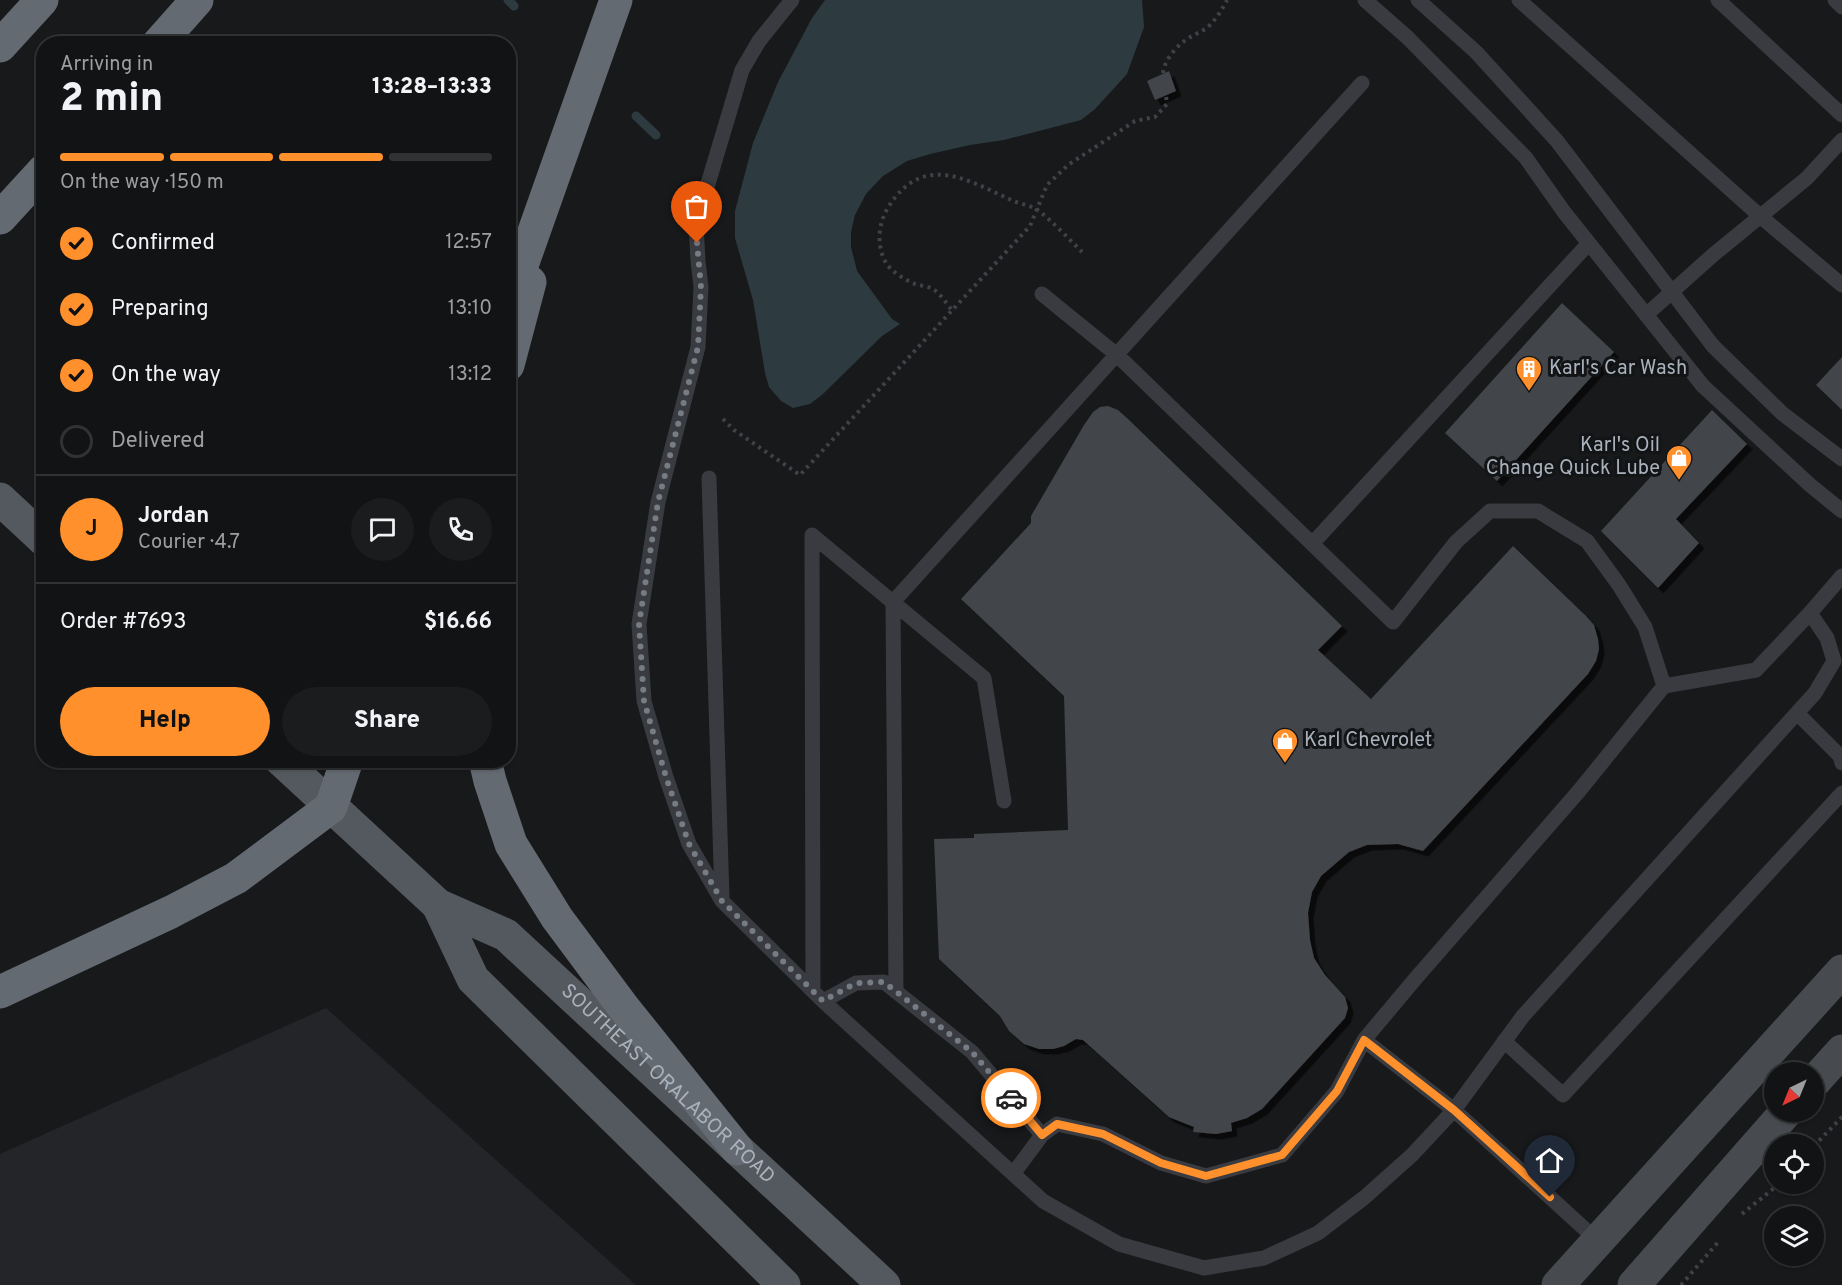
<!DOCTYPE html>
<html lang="en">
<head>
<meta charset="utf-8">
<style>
	:root { --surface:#121314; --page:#1b1c1d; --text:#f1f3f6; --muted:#9c9ea0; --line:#313234; --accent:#ff902c }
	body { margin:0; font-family:Overpass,sans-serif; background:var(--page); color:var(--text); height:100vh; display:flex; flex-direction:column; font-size:22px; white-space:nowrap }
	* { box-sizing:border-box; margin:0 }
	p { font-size:20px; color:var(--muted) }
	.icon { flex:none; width:33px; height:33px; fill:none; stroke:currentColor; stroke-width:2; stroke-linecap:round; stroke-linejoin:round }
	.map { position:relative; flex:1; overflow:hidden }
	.sheet { position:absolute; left:36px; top:36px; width:480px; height:732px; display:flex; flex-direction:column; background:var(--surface); border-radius:24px; box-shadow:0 2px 4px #0004,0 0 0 2px var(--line) }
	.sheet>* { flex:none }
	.needle { width:39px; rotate:223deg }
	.fabs { position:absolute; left:1764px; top:1062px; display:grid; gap:12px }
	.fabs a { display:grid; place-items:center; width:60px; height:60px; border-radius:50%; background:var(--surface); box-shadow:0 2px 4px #0004,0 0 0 2px var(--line); font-size:30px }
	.pin { position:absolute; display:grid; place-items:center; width:51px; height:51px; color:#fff; margin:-62px -26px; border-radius:50% 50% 50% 0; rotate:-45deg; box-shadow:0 0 6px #0007 }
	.pin .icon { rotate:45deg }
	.courier { position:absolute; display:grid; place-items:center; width:60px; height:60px; margin:-30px; border:4px solid #ff902c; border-radius:50%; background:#fff; color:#222; box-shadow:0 2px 8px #0007 }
	.summary em { font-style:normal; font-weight:800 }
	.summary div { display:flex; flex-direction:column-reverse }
	.summary { display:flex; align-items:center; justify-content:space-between; height:102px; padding:0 24px }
	h1 { font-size:39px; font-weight:800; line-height:45px }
	.bar { display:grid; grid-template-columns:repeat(4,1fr); gap:9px 6px; align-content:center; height:72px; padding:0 24px }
	.bar i { height:8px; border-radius:4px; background:var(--line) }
	.bar .current { background:var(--accent) }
	.bar p { grid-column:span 4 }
	.line { display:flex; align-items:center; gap:15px; padding:0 24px; border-top:2px solid var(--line) }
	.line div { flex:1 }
	.round { display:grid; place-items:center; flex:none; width:63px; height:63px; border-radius:32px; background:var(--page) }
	ol { padding:0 24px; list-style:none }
	li { display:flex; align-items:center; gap:18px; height:66px }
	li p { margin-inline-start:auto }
	li .icon { padding:6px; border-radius:50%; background:var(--accent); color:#111; stroke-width:4 }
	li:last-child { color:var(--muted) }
	li i { width:33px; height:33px; border:3px solid var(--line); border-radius:50% }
	.primary-button { display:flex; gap:12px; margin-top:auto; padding:12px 24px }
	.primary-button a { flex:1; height:69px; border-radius:36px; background:var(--accent); color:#111; font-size:24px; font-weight:800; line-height:69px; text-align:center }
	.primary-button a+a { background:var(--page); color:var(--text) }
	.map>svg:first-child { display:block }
	.built { fill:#242528 }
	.water { fill:#2d3b40 }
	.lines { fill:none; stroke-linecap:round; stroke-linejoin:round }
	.stream { stroke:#2d3b40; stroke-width:9 }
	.building { fill:#424448; filter:url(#shadow) }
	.path { stroke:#3f4347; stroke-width:4; stroke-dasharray:3 4.5; stroke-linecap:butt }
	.lane { stroke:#393b40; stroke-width:15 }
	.secondary { stroke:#474b50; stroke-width:33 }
	.primary { stroke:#54595f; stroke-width:33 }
	.highway { stroke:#646a72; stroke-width:33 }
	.done { stroke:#767c84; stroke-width:6; stroke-dasharray:0 10.8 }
	.route { stroke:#ff902c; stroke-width:8 }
	.labels { text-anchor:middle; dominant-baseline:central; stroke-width:6; stroke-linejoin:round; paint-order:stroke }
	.poi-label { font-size:20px; fill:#a9b2bc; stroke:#131416; text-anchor:start }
	.street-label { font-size:20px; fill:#a9b2bc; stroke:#131416 }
</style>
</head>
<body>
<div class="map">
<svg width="1842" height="1285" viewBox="0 0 1842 1285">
	<defs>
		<filter id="shadow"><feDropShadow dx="5.5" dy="5.5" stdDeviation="0" flood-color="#0009"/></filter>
	</defs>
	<rect width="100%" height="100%" fill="#18191b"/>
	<path class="built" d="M326,1008L636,1285H0V1154Z"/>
	<path class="water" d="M825,0H1142L1144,27L1127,74L1095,109L1081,120L1004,140L970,145L930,154L907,161L883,176L866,194L855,215L851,232V247L857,271L892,319L900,324L882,336L823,394L810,404L793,408L781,401L769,387L765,373L753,300L735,238V211L753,143L778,82L812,18Z"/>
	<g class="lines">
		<path class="stream" d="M508,0L514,6
			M636,116L656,135"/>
	</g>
	<path class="building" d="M1169,71L1176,91L1155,100L1147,81Z
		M1562,303L1614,352L1497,481L1445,433Z
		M1842,357V410L1816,385Z
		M1108,406L1118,410L1128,419L1342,626L1318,650L1371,699L1513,546L1586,616L1594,625L1598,639L1599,649L1596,661L1588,674L1423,851L1398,844L1367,845L1349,852L1321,876L1312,892L1308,913L1310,940L1314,958L1325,975L1345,997L1348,1008L1345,1018L1262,1109L1247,1118L1231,1123L1232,1131L1216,1134L1193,1132L1194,1127L1169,1117L1083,1040L1076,1039L1064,1046L1053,1049H1039L1024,1044L1009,1031L1000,1016L939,959L934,839L974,838V834L1068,830L1064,696L961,599L1031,523V516L1084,425L1093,412L1100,407Z
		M1712,410L1747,444L1676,519L1699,543L1658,588L1601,531Z"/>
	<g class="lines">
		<path class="path" d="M1163,73C1164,62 1174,49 1183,42C1190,36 1200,33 1208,27C1216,19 1222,10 1227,0
			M951,309C946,303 940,293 933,289C928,286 921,286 915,284C905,280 892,272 886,263C876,245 878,223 889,206C923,153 966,179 1009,199C1019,204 1031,205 1039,211C1054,223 1068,238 1082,252
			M723,419L734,430L800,475L1030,226L1047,185L1068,165L1135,121L1155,117L1167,104L1166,96
			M1814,1146L1842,1117
			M1742,1214L1779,1184
			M1681,1285L1720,1240"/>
		<path class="lane" d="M792,0L759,41L742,70L696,224L698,261L701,287L698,347L658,502L639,624L644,701L666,777L689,844L722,901L823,1001L1043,1201L1119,1244L1204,1268L1264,1258L1318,1233L1365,1197L1412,1155L1454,1110L1598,1241
			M1365,0L1407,37L1526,158L1564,212L1703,386L1810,485L1842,511
			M1418,0L1476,52L1557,141L1713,346L1783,414L1842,459
			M1519,0L1760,216L1842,285
			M1718,0L1842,115
			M1835,0L1842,7
			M1042,294L1117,355L1393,622L1456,542L1490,511H1538L1587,541L1619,585L1645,627L1664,686
			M1646,315L1713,255L1807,178L1842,140
			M709,478L722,898
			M812,535L813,991
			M812,535L984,678L1004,801
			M1312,544L1589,243
			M1810,613L1827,638L1834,661L1815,693L1523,1016L1454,1110L1364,1040L1416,978L1579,791L1664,686L1756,670L1810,613L1842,576
			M1797,713L1840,756L1842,763
			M896,992L893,602L1362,83
			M823,1001L856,983L884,982L972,1052L1042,1135
			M1504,1041L1563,1095L1842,793
			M1013,1174L1042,1135L1057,1124L1103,1134L1161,1163L1206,1176L1282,1155L1337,1091L1364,1040"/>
		<path class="secondary" d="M1814,1082L1842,1051
			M1558,1285L1842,971
			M1634,1285L1786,1112"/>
		<g class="primary">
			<path d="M0,499L44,540"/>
			<path id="s1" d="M281,760L438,905L506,935L884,1285"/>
			<path d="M438,905L473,979L784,1285"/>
		</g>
		<path class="highway" d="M158,44L197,0
			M0,46L42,0
			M0,218L44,170
			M508,305L616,0
			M508,365L530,282
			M485,760L490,781L511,844L557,918L624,1008L737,1149
			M0,992L171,912L236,878L331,807L347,760"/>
	</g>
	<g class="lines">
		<path class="done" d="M697,243L701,287L698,347L658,502L639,624L644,701L666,777L689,844L722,901L823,1001L856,983L884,982L972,1052L1011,1098"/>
		<path class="route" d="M1011,1098L1042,1135L1057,1124L1103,1134L1161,1163L1206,1176L1282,1155L1337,1091L1364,1040L1454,1110L1550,1197"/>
	</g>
	<defs>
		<g id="building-pin" transform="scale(1.35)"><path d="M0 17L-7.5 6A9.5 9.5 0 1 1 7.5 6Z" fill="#ff902c" stroke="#131416"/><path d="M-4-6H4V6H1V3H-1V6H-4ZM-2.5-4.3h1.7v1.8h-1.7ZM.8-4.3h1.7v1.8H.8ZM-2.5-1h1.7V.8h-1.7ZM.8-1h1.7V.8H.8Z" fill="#fff"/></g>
		<g id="shop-pin" transform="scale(1.35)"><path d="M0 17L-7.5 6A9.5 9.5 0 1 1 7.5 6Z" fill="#ff902c" stroke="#131416"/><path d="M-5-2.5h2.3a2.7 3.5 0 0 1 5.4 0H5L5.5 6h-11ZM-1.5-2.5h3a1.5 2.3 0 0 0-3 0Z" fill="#fff"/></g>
	</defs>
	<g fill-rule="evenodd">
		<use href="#building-pin" x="1529" y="369"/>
		<use href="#shop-pin" x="1679" y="458"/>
		<use href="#shop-pin" x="1285" y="741"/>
	</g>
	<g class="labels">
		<g class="poi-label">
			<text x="1549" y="369">Karl's Car Wash</text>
			<text x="1660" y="446" text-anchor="end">Karl's Oil<tspan x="1660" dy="23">Change Quick Lube</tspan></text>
			<text x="1304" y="741">Karl Chevrolet</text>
		</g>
		<g class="street-label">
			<text stroke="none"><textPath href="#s1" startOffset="508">SOUTHEAST ORALABOR ROAD</textPath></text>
		</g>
	</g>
</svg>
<div class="fabs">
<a><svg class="needle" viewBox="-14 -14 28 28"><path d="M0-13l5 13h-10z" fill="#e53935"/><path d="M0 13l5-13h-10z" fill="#9c9ea0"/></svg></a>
<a><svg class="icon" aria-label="locate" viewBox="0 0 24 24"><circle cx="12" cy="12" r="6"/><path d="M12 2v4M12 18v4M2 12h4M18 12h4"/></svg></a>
<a><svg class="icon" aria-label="layers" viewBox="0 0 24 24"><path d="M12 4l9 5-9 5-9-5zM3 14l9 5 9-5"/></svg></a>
</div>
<div class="pin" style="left:697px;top:243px;background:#ea580c"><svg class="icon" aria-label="bag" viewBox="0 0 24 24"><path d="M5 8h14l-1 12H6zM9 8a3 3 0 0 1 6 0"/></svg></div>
<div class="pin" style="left:1550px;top:1197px;background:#1f2937"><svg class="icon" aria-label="home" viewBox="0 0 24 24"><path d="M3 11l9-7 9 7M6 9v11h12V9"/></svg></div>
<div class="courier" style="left:1011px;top:1098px"><svg class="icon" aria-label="car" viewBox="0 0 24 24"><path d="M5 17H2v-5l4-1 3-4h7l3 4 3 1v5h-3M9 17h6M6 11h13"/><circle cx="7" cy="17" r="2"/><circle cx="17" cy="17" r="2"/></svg></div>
<section class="sheet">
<div class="summary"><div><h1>2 min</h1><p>Arriving in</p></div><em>13:28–13:33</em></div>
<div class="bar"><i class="current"></i><i class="current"></i><i class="current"></i><i></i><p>On the way · 150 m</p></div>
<ol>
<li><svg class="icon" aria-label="check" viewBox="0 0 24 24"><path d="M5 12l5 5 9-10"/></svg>Confirmed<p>12:57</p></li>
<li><svg class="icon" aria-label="check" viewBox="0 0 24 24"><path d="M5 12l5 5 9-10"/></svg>Preparing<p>13:10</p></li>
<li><svg class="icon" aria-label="check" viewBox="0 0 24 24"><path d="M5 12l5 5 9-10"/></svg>On the way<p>13:12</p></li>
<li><i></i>Delivered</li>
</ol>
<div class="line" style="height:108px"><b class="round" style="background:var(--accent);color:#111">J</b><div><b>Jordan</b><p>Courier · 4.7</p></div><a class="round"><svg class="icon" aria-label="chat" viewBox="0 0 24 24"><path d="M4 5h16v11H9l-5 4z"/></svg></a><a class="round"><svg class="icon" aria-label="phone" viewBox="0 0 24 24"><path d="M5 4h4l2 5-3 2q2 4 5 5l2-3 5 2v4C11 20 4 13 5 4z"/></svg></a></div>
<div class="line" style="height:78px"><div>Order #7693</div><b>$16.66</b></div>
<div class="primary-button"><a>Help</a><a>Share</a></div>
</section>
</div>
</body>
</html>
